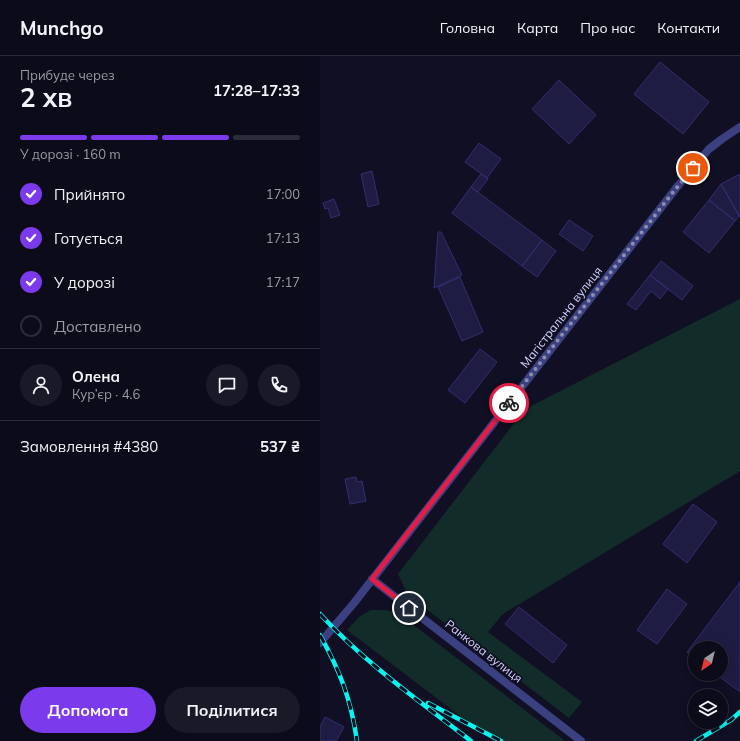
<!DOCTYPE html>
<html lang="uk">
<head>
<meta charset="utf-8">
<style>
	:root { --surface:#0c0b1a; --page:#1a1927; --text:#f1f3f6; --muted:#9a9ba2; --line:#2c2b39; --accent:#7c3aed }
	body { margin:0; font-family:Mulish,sans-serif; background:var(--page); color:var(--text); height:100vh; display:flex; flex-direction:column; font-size:15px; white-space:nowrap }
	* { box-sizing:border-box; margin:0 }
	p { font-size:13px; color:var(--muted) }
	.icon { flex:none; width:22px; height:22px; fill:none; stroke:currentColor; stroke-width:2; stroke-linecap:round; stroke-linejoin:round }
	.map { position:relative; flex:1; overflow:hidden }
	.details { display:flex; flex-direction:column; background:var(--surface); width:320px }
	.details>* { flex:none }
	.needle { width:26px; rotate:215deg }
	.controls { position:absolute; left:368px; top:585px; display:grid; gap:8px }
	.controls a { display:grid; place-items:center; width:40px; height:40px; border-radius:50%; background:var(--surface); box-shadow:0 2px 10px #0003,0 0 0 1px var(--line); font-size:20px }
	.pin { position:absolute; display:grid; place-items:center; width:34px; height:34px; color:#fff; margin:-17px; border:2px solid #fff; border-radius:50%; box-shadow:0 1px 4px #0007 }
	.courier { position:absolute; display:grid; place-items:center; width:40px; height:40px; margin:-20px; border:3px solid #e11d48; border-radius:50%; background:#fff; color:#222; box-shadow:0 1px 5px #0007 }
	.summary em { font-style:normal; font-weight:700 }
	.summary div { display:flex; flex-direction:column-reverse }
	.summary { display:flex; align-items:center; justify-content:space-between; height:68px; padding:0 20px }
	h1 { font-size:26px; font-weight:700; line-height:30px }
	.bar { display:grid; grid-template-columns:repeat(4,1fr); gap:6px 4px; align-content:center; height:48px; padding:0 20px }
	.bar i { height:5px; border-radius:3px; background:var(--line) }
	.bar .active { background:var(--accent) }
	.bar p { grid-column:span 4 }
	.line { display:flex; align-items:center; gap:10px; padding:0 20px; border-top:1px solid var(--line) }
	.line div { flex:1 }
	.round { display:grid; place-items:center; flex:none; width:42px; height:42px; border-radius:21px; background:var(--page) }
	ol { padding:0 20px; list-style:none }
	li { display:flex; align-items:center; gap:12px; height:44px }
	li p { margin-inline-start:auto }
	li .icon { padding:4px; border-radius:50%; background:var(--accent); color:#fff; stroke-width:4 }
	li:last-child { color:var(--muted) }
	li i { width:22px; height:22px; border:2px solid var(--line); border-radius:50% }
	.action { display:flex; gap:8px; margin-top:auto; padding:8px 20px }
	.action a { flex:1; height:46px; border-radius:24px; background:var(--accent); color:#fff; font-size:16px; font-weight:700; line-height:46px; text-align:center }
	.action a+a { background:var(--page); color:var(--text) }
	header { display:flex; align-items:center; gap:24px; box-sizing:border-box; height:56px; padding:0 20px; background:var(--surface); border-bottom:1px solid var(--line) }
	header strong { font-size:19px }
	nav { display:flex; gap:22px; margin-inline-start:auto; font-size:14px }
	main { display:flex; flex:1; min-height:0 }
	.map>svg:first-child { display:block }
	.green { fill:#122d29 }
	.building { fill:#1f1c43; stroke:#332e6f }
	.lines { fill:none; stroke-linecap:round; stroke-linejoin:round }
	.tertiary { stroke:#3b4180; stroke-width:8 }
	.rail-casing { stroke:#08f4ee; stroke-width:4.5 }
	.rail { stroke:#100f23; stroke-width:3; stroke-dasharray:9; stroke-linecap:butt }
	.done { stroke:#8e8eb1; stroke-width:4; stroke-dasharray:0 7.2 }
	.route { stroke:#e11d48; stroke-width:5 }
	.labels { text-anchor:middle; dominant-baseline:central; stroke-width:3.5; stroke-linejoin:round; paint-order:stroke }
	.street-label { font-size:12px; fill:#d2d3fd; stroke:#100f23 }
</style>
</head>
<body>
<header>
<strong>Munchgo</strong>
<nav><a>Головна</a><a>Карта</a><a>Про нас</a><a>Контакти</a></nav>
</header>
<main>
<section class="details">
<div class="summary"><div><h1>2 хв</h1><p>Прибуде через</p></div><em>17:28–17:33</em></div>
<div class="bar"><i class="active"></i><i class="active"></i><i class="active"></i><i></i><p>У дорозі · 160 m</p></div>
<ol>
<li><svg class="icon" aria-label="check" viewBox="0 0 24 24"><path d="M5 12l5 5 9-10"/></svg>Прийнято<p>17:00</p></li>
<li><svg class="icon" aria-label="check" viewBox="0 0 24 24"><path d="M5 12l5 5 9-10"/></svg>Готується<p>17:13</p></li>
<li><svg class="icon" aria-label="check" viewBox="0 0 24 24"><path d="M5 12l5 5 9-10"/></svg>У дорозі<p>17:17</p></li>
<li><i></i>Доставлено</li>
</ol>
<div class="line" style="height:72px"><a class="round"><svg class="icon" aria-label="person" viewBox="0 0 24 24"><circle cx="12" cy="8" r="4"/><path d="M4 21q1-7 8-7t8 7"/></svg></a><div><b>Олена</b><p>Кур’єр · 4.6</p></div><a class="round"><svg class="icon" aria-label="chat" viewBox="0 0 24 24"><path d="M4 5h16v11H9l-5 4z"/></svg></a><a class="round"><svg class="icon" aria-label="phone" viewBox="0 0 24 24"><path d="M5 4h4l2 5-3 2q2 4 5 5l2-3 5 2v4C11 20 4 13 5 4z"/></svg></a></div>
<div class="line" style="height:52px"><div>Замовлення #4380</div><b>537 ₴</b></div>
<div class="action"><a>Допомога</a><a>Поділитися</a></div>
</section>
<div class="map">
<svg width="420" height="685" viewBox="0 0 420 685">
	<rect width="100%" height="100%" fill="#100f23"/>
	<path class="green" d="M420,243V415L183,558L168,576L262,646L249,662L88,539L78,518L205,353Z
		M51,554H66L78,557L245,685H173L27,574L40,560Z"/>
	<path class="building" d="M340,6L389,46L363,78L314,38Z
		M239,24L276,59L249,88L212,53Z
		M159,87L181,103L167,122L145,106Z
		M52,115L59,148L48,151L41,118Z
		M161,118L168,123L158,136L151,131Z
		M420,118V161L401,128Z
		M401,128L419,160L415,165L389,144Z
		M151,131L222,184L202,210L132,157Z
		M14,143L20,159L11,162L8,152L5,153L3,147Z
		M389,144L415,165L389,197L363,176Z
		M249,164L273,180L263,195L239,178Z
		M118,176H121L142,219L114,232Z
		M222,184L236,195L217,221L202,210Z
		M341,205L373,230L362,244L330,219Z
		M330,219L348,233L340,243L331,235L316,254L307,248Z
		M140,221L163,276L142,285L118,231Z
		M160,293L177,306L145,347L128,334Z
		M36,421L37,426L42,425L46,445L30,448L25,423Z
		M373,448L397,466L367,507L343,488Z
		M420,526V636L396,618H401V592H375V602L367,596Z
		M347,533L367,548L337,588L317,574Z
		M199,551L247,589L233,607L185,568Z
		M5,661L24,671L16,685H0V671Z"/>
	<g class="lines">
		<path class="tertiary" d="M52,523L261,685
			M0,587L34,547L357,131L389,93L402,83L420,71"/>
		<g class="rail-casing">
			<path id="rail" d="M0,558C45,607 99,645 151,685
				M0,579C20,615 31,643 37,685
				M108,647L181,685
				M376,685L411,664L420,656"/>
		</g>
		<use href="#rail" class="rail"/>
	</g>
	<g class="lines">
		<path class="done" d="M189,347L350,140L373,112"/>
		<path class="route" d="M89,552L52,523L189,347"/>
	</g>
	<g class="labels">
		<g class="street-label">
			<text transform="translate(241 261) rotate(-52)">Магістральна вулиця</text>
			<text transform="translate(164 595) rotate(38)">Ранкова вулиця</text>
		</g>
	</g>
</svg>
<div class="controls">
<a><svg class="needle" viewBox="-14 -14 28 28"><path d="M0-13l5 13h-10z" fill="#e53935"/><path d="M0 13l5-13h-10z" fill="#9a9ba2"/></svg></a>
<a><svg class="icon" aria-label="layers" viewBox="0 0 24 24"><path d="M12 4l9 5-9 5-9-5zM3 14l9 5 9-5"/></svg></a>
</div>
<div class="pin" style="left:373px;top:112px;background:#ea580c"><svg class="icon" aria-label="bag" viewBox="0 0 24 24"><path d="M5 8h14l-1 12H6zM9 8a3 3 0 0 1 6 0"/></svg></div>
<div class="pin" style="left:89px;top:552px;background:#1f2937"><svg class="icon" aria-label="home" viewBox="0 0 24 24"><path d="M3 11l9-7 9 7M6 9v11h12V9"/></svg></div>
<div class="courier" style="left:189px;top:347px"><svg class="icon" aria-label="bike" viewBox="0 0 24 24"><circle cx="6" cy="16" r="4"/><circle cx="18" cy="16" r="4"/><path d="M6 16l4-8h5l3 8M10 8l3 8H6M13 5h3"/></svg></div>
</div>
</main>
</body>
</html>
